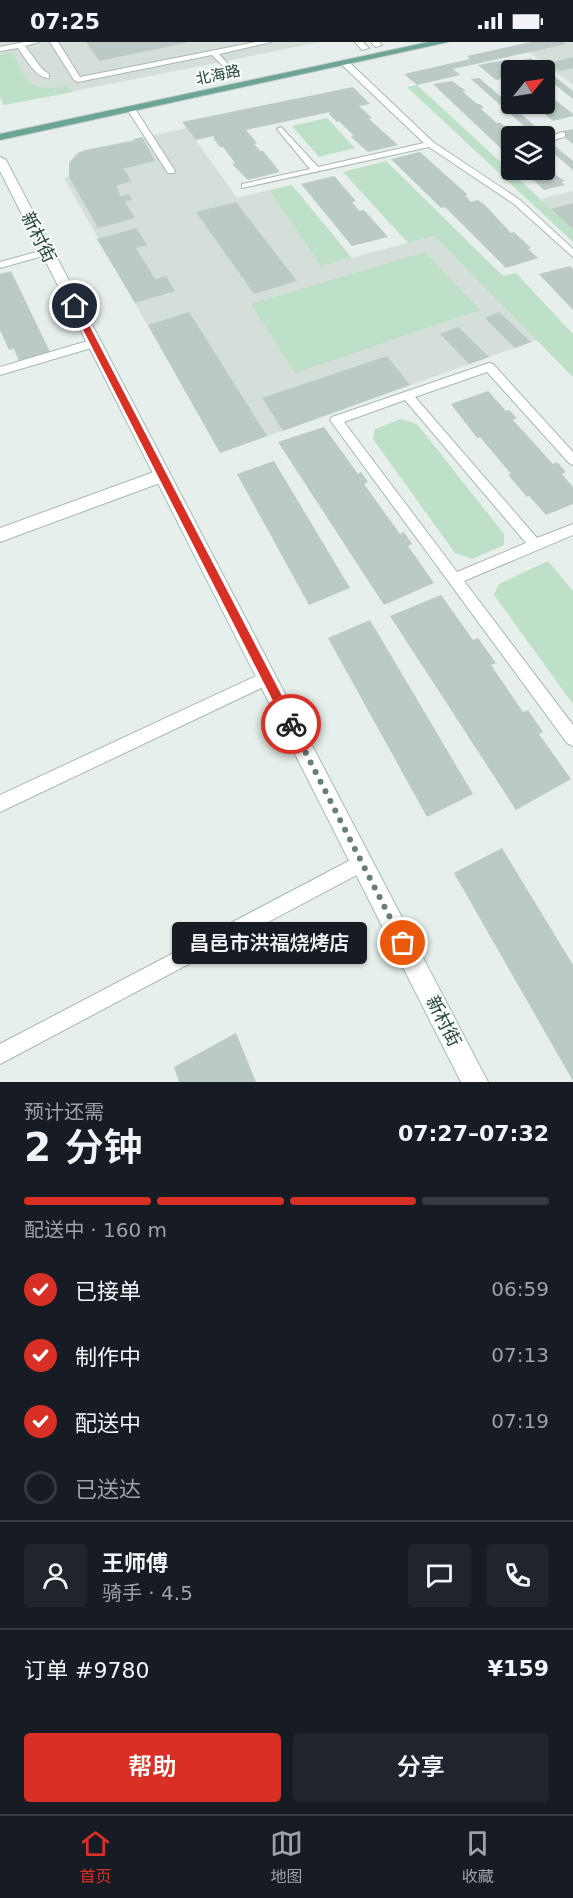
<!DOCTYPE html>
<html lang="zh">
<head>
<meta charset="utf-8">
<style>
	:root { --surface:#171b24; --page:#20242c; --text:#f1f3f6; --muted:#9ea1a6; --line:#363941; --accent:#d93025 }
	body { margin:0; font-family:"DejaVu Sans","Noto Sans SC",sans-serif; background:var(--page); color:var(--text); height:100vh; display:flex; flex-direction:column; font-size:22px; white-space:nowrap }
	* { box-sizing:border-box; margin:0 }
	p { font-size:20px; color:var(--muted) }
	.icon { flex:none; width:33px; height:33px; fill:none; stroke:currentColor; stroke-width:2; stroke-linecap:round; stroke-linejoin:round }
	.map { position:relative; height:1040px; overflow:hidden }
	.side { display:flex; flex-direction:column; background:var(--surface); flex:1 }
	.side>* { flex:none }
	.needle { width:39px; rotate:60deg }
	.tools { position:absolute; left:501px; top:18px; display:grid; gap:12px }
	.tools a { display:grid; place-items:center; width:54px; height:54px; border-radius:6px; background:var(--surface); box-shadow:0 2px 4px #0004; font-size:30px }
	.pin { position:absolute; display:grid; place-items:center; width:51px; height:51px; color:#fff; margin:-26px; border:3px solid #fff; border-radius:50%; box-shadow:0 2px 6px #0007 }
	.courier { position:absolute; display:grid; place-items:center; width:60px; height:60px; margin:-30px; border:4px solid #d93025; border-radius:50%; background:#fff; color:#222; box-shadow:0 2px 8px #0007 }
	.bubble { position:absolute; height:42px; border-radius:6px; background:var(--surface); box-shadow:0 2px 4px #0004; font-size:20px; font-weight:600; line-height:42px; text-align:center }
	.headline em { font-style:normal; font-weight:600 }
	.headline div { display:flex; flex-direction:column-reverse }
	.headline { display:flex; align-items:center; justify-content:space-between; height:102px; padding:0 24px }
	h1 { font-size:39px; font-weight:600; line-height:45px }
	.bar { display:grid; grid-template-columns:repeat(4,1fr); gap:9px 6px; align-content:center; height:72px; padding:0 24px }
	.bar i { height:8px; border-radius:4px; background:var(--line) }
	.bar .selected { background:var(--accent) }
	.bar p { grid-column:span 4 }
	.line { display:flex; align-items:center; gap:15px; padding:0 24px; border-top:2px solid var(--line) }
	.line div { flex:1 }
	.round { display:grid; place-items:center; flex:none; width:63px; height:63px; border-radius:6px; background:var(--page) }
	ol { padding:0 24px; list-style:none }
	li { display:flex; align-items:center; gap:18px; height:66px }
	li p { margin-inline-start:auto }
	li .icon { padding:6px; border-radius:50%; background:var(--accent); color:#fff; stroke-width:4 }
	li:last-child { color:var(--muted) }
	li i { width:33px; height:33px; border:3px solid var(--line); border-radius:50% }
	.button { display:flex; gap:12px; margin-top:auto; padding:12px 24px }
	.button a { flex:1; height:69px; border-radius:6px; background:var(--accent); color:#fff; font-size:24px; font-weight:600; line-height:69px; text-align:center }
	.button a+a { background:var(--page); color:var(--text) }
	.status { display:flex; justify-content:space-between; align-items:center; height:42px; padding:0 30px; background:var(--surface); direction:ltr }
	.status svg { height:16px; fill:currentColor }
	.menu { display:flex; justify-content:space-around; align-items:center; height:84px; border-top:2px solid var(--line); background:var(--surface); font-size:16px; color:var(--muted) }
	.menu a { display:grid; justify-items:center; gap:3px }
	.menu .selected { color:var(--accent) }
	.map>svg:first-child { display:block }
	.built { fill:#d4dfda }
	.green { fill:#bfe0c8 }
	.building { fill:#bbcac4 }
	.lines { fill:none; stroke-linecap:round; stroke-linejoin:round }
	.lane-casing { stroke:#a8b8b2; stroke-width:2 }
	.street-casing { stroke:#a8b8b2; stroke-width:2 }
	.secondary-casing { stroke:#a4bbb3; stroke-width:2 }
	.primary-casing { stroke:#c2cac8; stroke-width:2 }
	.lane { fill:#fff; fill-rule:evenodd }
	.street { fill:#fff; fill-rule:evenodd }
	.secondary { fill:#fff; fill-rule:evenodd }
	.primary { fill:#6aa596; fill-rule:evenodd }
	.route { fill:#d93025 }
	.done { stroke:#687f78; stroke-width:6; stroke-dasharray:0 10.8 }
	.labels { text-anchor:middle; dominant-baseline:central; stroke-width:4.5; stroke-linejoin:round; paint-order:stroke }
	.far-street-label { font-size:15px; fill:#24423a; stroke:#f7fbf9 }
	.street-label { font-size:18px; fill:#24423a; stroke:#f7fbf9 }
</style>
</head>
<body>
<div class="status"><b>07:25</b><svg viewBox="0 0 49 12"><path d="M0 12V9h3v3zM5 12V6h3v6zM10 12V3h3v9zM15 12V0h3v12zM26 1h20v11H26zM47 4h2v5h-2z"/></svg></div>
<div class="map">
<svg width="573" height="1040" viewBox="0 0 573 1040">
	<rect width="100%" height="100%" fill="#e6efeb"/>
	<path class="built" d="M0,0H321L4,63L0,55Z
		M531,0H573V43L519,3Z
		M187,86L237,156L269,148L321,224L434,194L537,298L220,411L64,136L69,135V120L78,111L85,108Z
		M573,149V187L541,157Z"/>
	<path class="green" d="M13,11C28,43 29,50 68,44L73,50L4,63L0,55V13Z
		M417,43L573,187V200L407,45Z
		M327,76L355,106L319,115L292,84Z
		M386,119L503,234L516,231L573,292V335L434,194L408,201L343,130Z
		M292,143L352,216L321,224L269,148Z
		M425,210L480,268L295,331L251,262Z
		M401,377L417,382L504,492V503L472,517L455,511L373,397L375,387Z
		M548,519L573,549V662L494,553L499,542Z"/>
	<path class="building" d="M86,0H185V1L99,19Z
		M531,0H563L566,2L453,27L460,33L417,43L404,32L470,17L467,14Z
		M573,15V26L560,29L549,21Z
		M531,16L573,49V57L544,34V28H537L524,18Z
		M505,18L510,22L503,23L512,30V44L503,36L496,38L478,23Z
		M479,36L535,84L526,86L471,37Z
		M452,39L466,49L463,50L477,62H480L484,66L481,67L497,81H501L505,85L502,86L512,94V117L433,42Z
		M353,45L370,62L359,64L372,76L369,77L398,103L368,110L351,95L354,94L339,79L337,80L329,72L330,70L246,88L257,101L254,102L260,109H263L280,130L248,138L232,122L235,121L223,105H220L213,96L215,94L196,98L182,80Z
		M544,49L573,72V74L553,79L533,62H544Z
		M573,87V102L558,90Z
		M142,95L155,119L121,127L125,128L131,139L116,144L121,154L129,152L132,158L125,160L135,176L98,186L69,135V121L78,111L85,108L135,99L134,97Z
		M544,95L573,119V128L544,103Z
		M420,110L468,153H465L471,160L477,158L484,162L511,191L514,190L531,206L528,207L538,216L506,226L445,165L441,166L391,117Z
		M544,125H550L554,129L551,130L565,139L561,140L565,143L544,148L523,128H544Z
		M334,134L356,159L352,160L359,169L364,168L388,195L352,204L301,142Z
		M236,160L297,239L254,252L196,170Z
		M573,161V187L551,167Z
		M136,186L147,203L136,206L155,237L166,234L175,249L135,261L97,197Z
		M570,224L573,227V268L539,232Z
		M11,229L50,310L20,321L14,307L9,308L0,288V232Z
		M189,270L267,394L220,411L148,283Z
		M499,270L531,300L515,306L485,276Z
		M458,285L489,315L469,322L440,292Z
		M387,314L410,343L283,389L262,356Z
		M488,349L506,369L509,368L517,376L513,378L553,422L557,420L566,430L562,432L573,445V462L546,473L529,454L527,455L508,433L511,432L480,395L477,396L451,362Z
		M324,385L358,432L361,430L368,440L364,442L400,492L404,490L412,502L408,504L434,541L384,563L278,400Z
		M274,419L350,546L309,563L237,432Z
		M441,553L473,598L478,596L496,621L491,623L523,670L528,668L543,690L539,692L571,737L516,768L390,574Z
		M370,578L473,752L427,775L328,596Z
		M502,806L573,923V1039L454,831Z
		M236,991L256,1040H179L174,1025Z"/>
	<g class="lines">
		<g class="lane-casing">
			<path id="lane" d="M24,0H39L25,4L42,27L49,32V36C35,36 26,16 18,6L0,9V5Z
				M50,0H58L80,35L256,0H271L219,12L238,33L234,35L212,13L78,40L74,38Z
				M355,0H363L369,6L362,8Z
				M371,0H379L382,3L375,5Z
				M342,19H348L433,100L520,158L573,207V215L514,162L429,105L242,146V142L310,127L277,87L281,85L318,125L424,101L342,23Z
				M128,65H134L175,129L174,131H168L127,67Z
				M562,90L565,91V95L553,98L549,95Z
				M47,207L52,210L50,212L0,226V220Z
				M94,297L99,301L98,304L0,333V325Z
				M489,321L493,322L573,410V423L569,421L487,330L415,355L537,496L573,482V493L464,539L573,683V704L567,701L330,378L332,375ZM405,358L526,501L457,530L344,380Z
				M267,629L272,631L274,636L272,641L0,770V753Z
				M362,812L368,815L371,821L368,827L0,1022V1002Z"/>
		</g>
		<g class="street-casing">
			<path id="street" d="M162,427L168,428L170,433L168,438L0,500V486Z"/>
		</g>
		<g class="secondary-casing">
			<path id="secondary" d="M0,115L6,118L488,1040H461L0,129Z"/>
		</g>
		<g class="primary-casing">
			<path id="primary" d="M429,0H448L0,98V92Z"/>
		</g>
		<use href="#lane" class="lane"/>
		<use href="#street" class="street"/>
		<use href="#secondary" class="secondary"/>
		<use href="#primary" class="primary"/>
	</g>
	<path class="route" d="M75,262L79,264L295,679V686H287L71,264Z"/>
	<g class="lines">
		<path class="done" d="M291,682L403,901"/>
	</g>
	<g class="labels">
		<g class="far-street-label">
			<text transform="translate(218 33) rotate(-12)">北海路</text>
		</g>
		<g class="street-label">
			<text transform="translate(39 195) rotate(63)">新村街</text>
			<text transform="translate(444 979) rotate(63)">新村街</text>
		</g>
	</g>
</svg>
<div class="tools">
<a><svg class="needle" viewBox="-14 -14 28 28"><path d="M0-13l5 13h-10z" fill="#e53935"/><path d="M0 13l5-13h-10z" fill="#9ea1a6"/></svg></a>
<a><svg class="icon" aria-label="layers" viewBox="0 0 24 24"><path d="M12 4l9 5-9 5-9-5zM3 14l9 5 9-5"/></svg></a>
</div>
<div class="pin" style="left:403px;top:901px;background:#ea580c"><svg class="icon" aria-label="bag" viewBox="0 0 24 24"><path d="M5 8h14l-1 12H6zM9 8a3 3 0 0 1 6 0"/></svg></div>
<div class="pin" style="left:75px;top:264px;background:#1f2937"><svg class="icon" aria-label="home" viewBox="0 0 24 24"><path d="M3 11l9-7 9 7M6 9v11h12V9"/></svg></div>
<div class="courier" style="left:291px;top:682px"><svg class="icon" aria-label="bike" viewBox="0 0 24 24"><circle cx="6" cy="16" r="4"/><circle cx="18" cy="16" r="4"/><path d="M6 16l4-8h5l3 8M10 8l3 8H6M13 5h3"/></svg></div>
<div class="bubble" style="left:172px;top:880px;width:195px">昌邑市洪福烧烤店</div>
</div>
<section class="side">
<div class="headline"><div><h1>2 分钟</h1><p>预计还需</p></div><em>07:27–07:32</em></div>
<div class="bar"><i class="selected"></i><i class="selected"></i><i class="selected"></i><i></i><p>配送中 · 160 m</p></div>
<ol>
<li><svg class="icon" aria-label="check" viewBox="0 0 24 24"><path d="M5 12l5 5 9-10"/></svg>已接单<p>06:59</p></li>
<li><svg class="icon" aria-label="check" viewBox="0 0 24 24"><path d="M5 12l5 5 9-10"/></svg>制作中<p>07:13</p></li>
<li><svg class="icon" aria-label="check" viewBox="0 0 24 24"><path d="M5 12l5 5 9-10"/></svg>配送中<p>07:19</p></li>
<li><i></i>已送达</li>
</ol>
<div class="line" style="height:108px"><a class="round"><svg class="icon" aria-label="person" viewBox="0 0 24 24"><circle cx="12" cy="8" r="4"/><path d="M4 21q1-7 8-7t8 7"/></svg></a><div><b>王师傅</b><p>骑手 · 4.5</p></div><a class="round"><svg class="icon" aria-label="chat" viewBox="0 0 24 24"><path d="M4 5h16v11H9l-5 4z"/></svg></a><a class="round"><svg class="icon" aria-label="phone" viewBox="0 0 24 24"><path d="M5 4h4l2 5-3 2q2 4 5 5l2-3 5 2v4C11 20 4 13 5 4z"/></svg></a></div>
<div class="line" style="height:78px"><div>订单 #9780</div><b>¥159</b></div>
<div class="button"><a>帮助</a><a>分享</a></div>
</section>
<nav class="menu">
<a class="selected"><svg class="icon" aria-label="home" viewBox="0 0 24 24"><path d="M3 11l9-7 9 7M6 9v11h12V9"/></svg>首页</a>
<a><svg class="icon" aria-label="map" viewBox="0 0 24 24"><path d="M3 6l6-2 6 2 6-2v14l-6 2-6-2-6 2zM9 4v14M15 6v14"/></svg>地图</a>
<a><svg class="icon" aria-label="saved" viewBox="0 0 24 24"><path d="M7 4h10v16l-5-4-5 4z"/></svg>收藏</a>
</nav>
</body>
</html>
